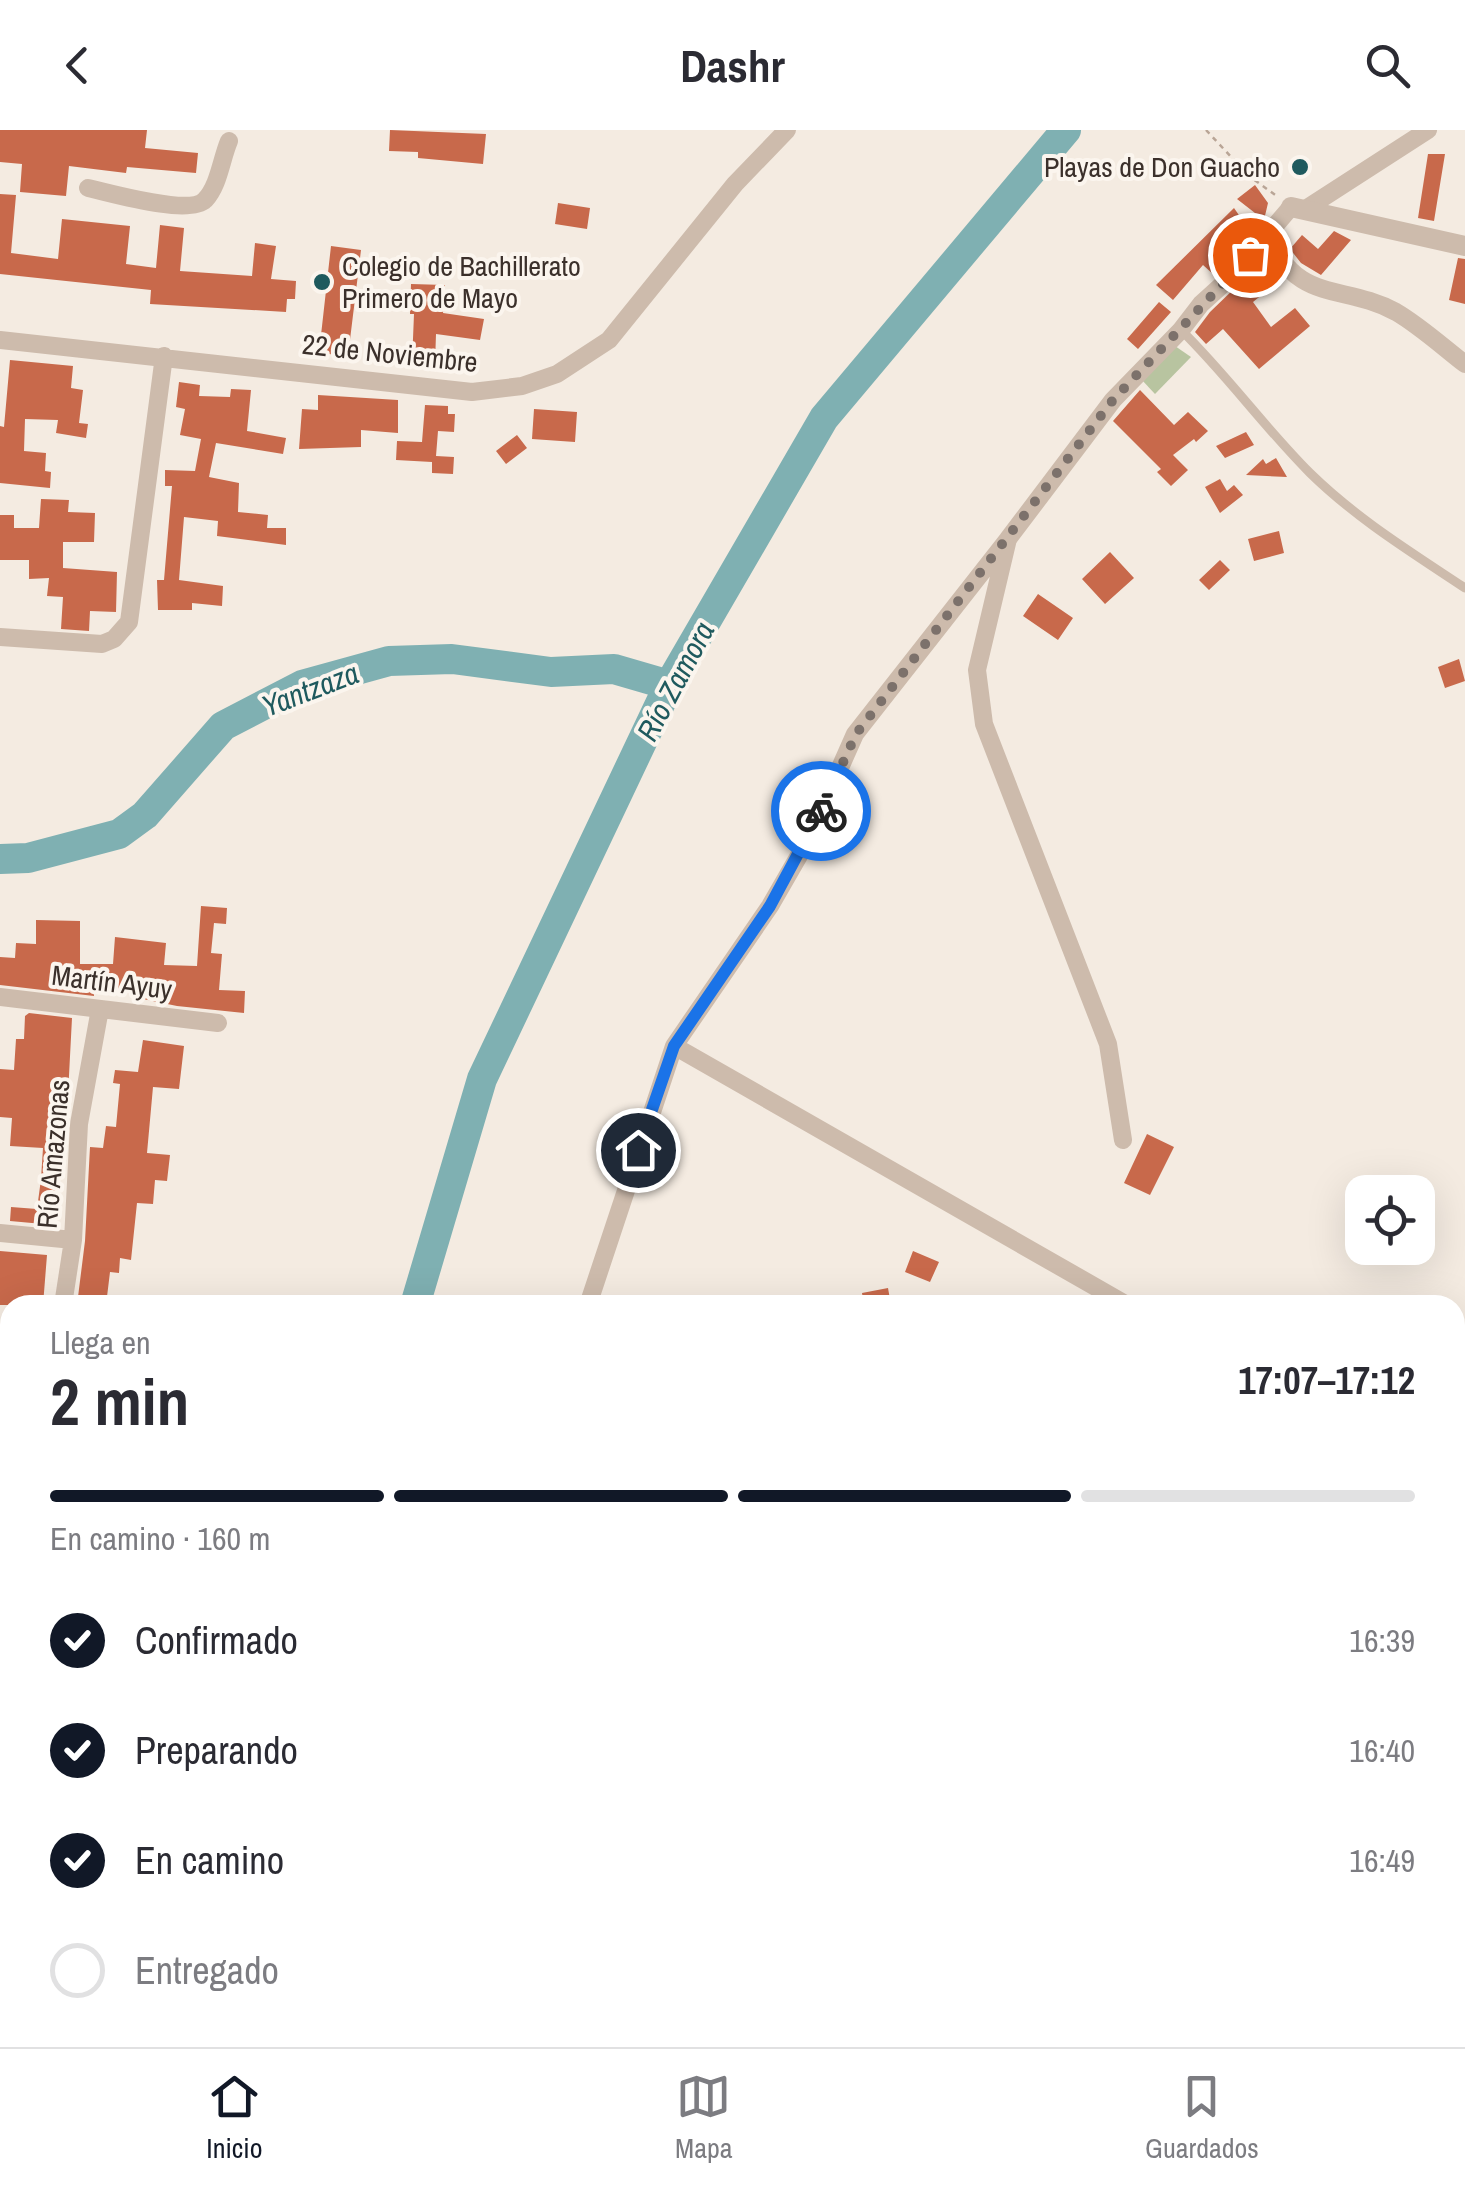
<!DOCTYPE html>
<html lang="es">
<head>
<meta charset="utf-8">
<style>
	:root { --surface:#fff; --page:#f2f2f3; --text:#2b2b33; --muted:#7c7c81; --line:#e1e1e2; --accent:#111827 }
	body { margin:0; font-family:"Archivo Narrow",sans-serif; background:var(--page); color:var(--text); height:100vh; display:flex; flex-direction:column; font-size:38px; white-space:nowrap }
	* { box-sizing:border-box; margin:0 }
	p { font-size:32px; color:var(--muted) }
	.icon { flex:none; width:55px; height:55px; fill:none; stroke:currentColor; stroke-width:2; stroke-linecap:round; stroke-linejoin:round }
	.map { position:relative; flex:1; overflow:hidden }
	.sheet { position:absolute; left:0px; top:1165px; width:1465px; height:752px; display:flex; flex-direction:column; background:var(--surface); border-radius:30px 30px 0 0; box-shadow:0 10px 40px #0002 }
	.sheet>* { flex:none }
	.tools { position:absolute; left:1345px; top:1045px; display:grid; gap:20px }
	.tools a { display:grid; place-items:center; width:90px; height:90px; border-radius:20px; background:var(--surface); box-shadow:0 10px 40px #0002; font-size:50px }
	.pin { position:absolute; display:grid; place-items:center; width:85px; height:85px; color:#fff; margin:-42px; border:5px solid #fff; border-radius:50%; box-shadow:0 2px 10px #0007 }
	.courier { position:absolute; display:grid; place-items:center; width:100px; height:100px; margin:-50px; border:8px solid #1a73e8; border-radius:50%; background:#fff; color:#222; box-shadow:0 2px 12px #0007 }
	.summary em { font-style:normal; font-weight:800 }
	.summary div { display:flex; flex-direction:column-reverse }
	.summary { display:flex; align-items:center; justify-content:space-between; height:170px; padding:0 50px }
	h1 { font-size:65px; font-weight:800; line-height:75px }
	.bar { display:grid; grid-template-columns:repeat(4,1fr); gap:15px 10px; align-content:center; height:120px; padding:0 50px }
	.bar i { height:12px; border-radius:8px; background:var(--line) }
	.bar .current { background:var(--accent) }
	.bar p { grid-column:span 4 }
	ol { padding:0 50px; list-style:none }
	li { display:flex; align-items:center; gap:30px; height:110px }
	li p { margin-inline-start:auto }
	li .icon { padding:10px; border-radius:50%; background:var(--accent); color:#fff; stroke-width:4 }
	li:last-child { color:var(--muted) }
	li i { width:55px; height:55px; border:5px solid var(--line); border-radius:50% }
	header { display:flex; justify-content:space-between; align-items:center; height:130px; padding:0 50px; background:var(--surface); font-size:45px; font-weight:800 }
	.tabs { display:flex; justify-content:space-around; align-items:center; height:140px; border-top:2px solid var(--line); background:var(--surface); font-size:28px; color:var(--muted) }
	.tabs a { display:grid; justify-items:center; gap:5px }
	.tabs .current { color:var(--accent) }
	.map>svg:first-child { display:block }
	.green { fill:#b8c4a0 }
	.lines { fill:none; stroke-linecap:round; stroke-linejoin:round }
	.river { stroke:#7fb0b2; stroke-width:30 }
	.building { fill:#c8694b }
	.path { stroke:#b9a596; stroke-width:2.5; stroke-dasharray:5 5; stroke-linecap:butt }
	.service { stroke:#cdbbac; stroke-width:9 }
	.minor { stroke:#cdbbac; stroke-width:18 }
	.tertiary { stroke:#cdbbac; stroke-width:20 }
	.done { stroke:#7c716b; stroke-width:10; stroke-dasharray:0 18 }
	.route { stroke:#1a73e8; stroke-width:12 }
	.poi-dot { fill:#1f5a5e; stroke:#fbf5ee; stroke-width:4 }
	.labels { text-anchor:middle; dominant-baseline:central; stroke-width:8; stroke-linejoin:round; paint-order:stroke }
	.poi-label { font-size:28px; fill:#3b302b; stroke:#fbf5ee; text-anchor:end }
	.street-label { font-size:28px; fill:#3b302b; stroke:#fbf5ee }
	.water-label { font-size:30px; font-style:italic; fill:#1f5a5e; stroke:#fbf5ee }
</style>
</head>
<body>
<header><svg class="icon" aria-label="back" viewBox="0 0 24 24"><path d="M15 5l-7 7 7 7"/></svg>Dashr<svg class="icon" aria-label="search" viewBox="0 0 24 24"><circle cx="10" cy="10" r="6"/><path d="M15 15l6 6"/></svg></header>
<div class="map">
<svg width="1465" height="1917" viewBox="0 0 1465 1917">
	<rect width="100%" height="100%" fill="#f4ebe1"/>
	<path class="green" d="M1175,216L1191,227L1155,264L1141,249Z"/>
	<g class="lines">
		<path class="river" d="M0,729L28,728L119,704L145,685L223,596L302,555L389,531L452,529L551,542L614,539L669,555
			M415,1175L482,949L669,555L824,288L1066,0
			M341,1908L343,1917"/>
	</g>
	<path class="building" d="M0,0H147L145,18L198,23L196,43L127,37L126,43L69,36L66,66L20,62L22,34L0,32Z
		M390,0L486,4L483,34L418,28V22L389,21Z
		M1428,24H1445L1434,91L1418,88Z
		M1255,55L1268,73L1264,90L1237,69Z
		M0,64L16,65L11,123L58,129L62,89L130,96L126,134L156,138L160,95L184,98L180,141L252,146L255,113L276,116L271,149L296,151L295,169H287L286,182L150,174L151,160L0,144Z
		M558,73L590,78L587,99L555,94Z
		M1234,78L1252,104L1214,145L1203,135L1173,170L1156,155Z
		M1334,101L1351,110L1321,145L1301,133L1290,119L1302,105L1318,119Z
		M331,116L361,120L348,226L319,223Z
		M1266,128L1281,149L1253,172L1271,197L1295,178L1310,196L1259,239L1223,199L1206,214L1195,202L1210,182Z
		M1458,128L1465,129V174L1449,170Z
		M411,154L445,155L443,183L484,189L480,210L436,204L435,234L412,233L414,184H410Z
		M1159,172L1171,182L1138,219L1127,209Z
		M10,230L73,236L71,258L83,260L79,293L88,294L86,308L56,303L58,290L25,289L24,321L46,323L45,341L51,342L50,358L0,353V296L4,297Z
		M179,252L200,255L199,266L230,267L231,259L251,260L247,301L286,308L283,324L216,313L209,347L239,353L238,382L268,385L267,398H286V415L217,406L218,391L184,387L179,450L223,456L222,476L192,473V480H158L157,450H164L172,356H165V340L195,341L201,309L180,305L185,279L176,277Z
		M1140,260L1174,295L1188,282L1208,301L1196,312L1194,309L1173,325L1188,340L1171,356L1157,342L1161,339L1113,291Z
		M318,265L398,270V303L361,300V317L299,319L302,279L318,280Z
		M425,275L448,276V284H455L454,302L438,301L436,326L454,327L453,344L432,343V332L396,330L397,311L422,312Z
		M534,279L577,282L575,312L532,309Z
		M1246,302L1254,315L1225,328L1216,316Z
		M517,305L527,318L506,334L496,321Z
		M1276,328L1287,347L1246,345L1263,329L1266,334Z
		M1220,349L1227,361L1234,355L1243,365L1220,383L1205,357Z
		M41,369L69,370L68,382L95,383L94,412H63V438L117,442L116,482L90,481L89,501L61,499L63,467L47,466L49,448L29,449V430H0V385H14V398H39Z
		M1279,401L1284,423L1254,431L1248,409Z
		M1110,422L1134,448L1105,474L1082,449Z
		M1220,430L1230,440L1209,460L1199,450Z
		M1038,464L1073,488L1058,510L1023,486Z
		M1459,529L1465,551L1445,558L1438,537Z
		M201,776L227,778L226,794L214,793L211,823L222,824L219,860L245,861L244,883L177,876L138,868L139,864L94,861V866L0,855V827L15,828L16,813L36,814V790L80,791V834H113L115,807L166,813L164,835L197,836Z
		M29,883L72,888L64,1041L58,1040L54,1095L10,1091L11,1077L37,1079L41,1049L43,1018L10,1016L12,988L0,987V939L14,940L16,909H24L25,886Z
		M143,910L184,916L179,959L153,957L147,1023L170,1025L167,1051L155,1050L153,1074L137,1073L131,1130L120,1128L119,1143L110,1142L106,1175H77L85,1111L90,1017L103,1018L106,996L116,997L120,954L113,953L115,940L138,942Z
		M1147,1004L1174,1017L1150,1065L1124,1053Z
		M0,1121L47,1125L43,1175H0Z
		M913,1121L939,1132L930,1152L905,1142Z
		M888,1158L891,1175H864L862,1163Z"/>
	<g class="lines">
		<path class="path" d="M1206,0L1249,46L1278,67"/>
		<path class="service" d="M1181,200C1227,245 1264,297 1310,343C1357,389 1411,422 1465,458"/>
		<path class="minor" d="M88,58C111,63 189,86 205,70C219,55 221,30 229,11
			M1304,80L1428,0
			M1268,105C1297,175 1343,153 1396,182C1420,196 1443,217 1465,234
			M0,210L472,262L522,256L557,244L609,210L735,54L787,0
			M1008,409L855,604L808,710L770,776L674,916L1127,1175
			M0,507L102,514L114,509L129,492L164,226
			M0,867L218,893
			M1123,1010L1108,914L984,594L977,540L1008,409L1113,270L1181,200L1201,174L1233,145L1291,77
			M0,1103L73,1110
			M63,1175L73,1110L79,994L100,879
			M588,1175L674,916
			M0,1360L10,1362
			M0,1601L10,1602
			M1405,1908L1430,1917"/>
		<path class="tertiary" d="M1291,77L1465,116"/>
	</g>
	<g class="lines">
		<path class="done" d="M821,681L856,604L1113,270L1250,125"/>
		<path class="route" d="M638,1020L674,916L770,776L821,681"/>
	</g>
	<g class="poi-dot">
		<circle cx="1300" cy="37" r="10"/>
		<circle cx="322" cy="152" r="10"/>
	</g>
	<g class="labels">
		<g class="poi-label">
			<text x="1280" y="37">Playas de Don Guacho</text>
			<text x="342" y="136" text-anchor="start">Colegio de Bachillerato<tspan x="342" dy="32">Primero de Mayo</tspan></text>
		</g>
		<g class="street-label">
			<text transform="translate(390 223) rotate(6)">22 de Noviembre</text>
			<text transform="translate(112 852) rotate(7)">Martín Ayuy</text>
			<text transform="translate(53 1024) rotate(-85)">Río Amazonas</text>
		</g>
		<g class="water-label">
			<text transform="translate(675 551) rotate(-62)">Río Zamora</text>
			<text transform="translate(310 559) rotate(-21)">Yantzaza</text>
		</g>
	</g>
</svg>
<div class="tools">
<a><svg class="icon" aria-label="locate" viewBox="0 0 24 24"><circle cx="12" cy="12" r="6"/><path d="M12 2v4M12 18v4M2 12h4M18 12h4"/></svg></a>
</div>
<div class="pin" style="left:1250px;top:125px;background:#ea580c"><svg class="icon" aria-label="bag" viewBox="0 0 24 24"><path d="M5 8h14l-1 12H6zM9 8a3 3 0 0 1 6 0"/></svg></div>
<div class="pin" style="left:638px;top:1020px;background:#1f2937"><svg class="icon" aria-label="home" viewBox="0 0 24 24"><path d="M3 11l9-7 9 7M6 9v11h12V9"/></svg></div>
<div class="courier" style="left:821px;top:681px"><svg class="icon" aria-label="bike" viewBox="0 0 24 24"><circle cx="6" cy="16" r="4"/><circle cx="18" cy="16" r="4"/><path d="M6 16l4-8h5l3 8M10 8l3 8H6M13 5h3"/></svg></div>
<section class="sheet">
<div class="summary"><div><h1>2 min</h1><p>Llega en</p></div><em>17:07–17:12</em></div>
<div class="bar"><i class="current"></i><i class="current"></i><i class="current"></i><i></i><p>En camino · 160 m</p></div>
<ol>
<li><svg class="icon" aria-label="check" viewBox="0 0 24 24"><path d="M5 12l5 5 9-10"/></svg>Confirmado<p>16:39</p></li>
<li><svg class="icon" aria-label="check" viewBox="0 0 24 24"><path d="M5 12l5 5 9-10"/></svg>Preparando<p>16:40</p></li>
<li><svg class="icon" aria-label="check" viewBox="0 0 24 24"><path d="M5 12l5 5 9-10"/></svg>En camino<p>16:49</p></li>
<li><i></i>Entregado</li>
</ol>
</section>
</div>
<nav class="tabs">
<a class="current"><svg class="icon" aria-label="home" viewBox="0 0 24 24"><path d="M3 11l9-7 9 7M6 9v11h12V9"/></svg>Inicio</a>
<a><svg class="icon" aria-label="map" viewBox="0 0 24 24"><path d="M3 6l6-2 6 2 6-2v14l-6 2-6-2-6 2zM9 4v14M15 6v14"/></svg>Mapa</a>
<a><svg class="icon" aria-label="saved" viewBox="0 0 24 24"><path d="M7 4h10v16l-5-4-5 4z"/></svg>Guardados</a>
</nav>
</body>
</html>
